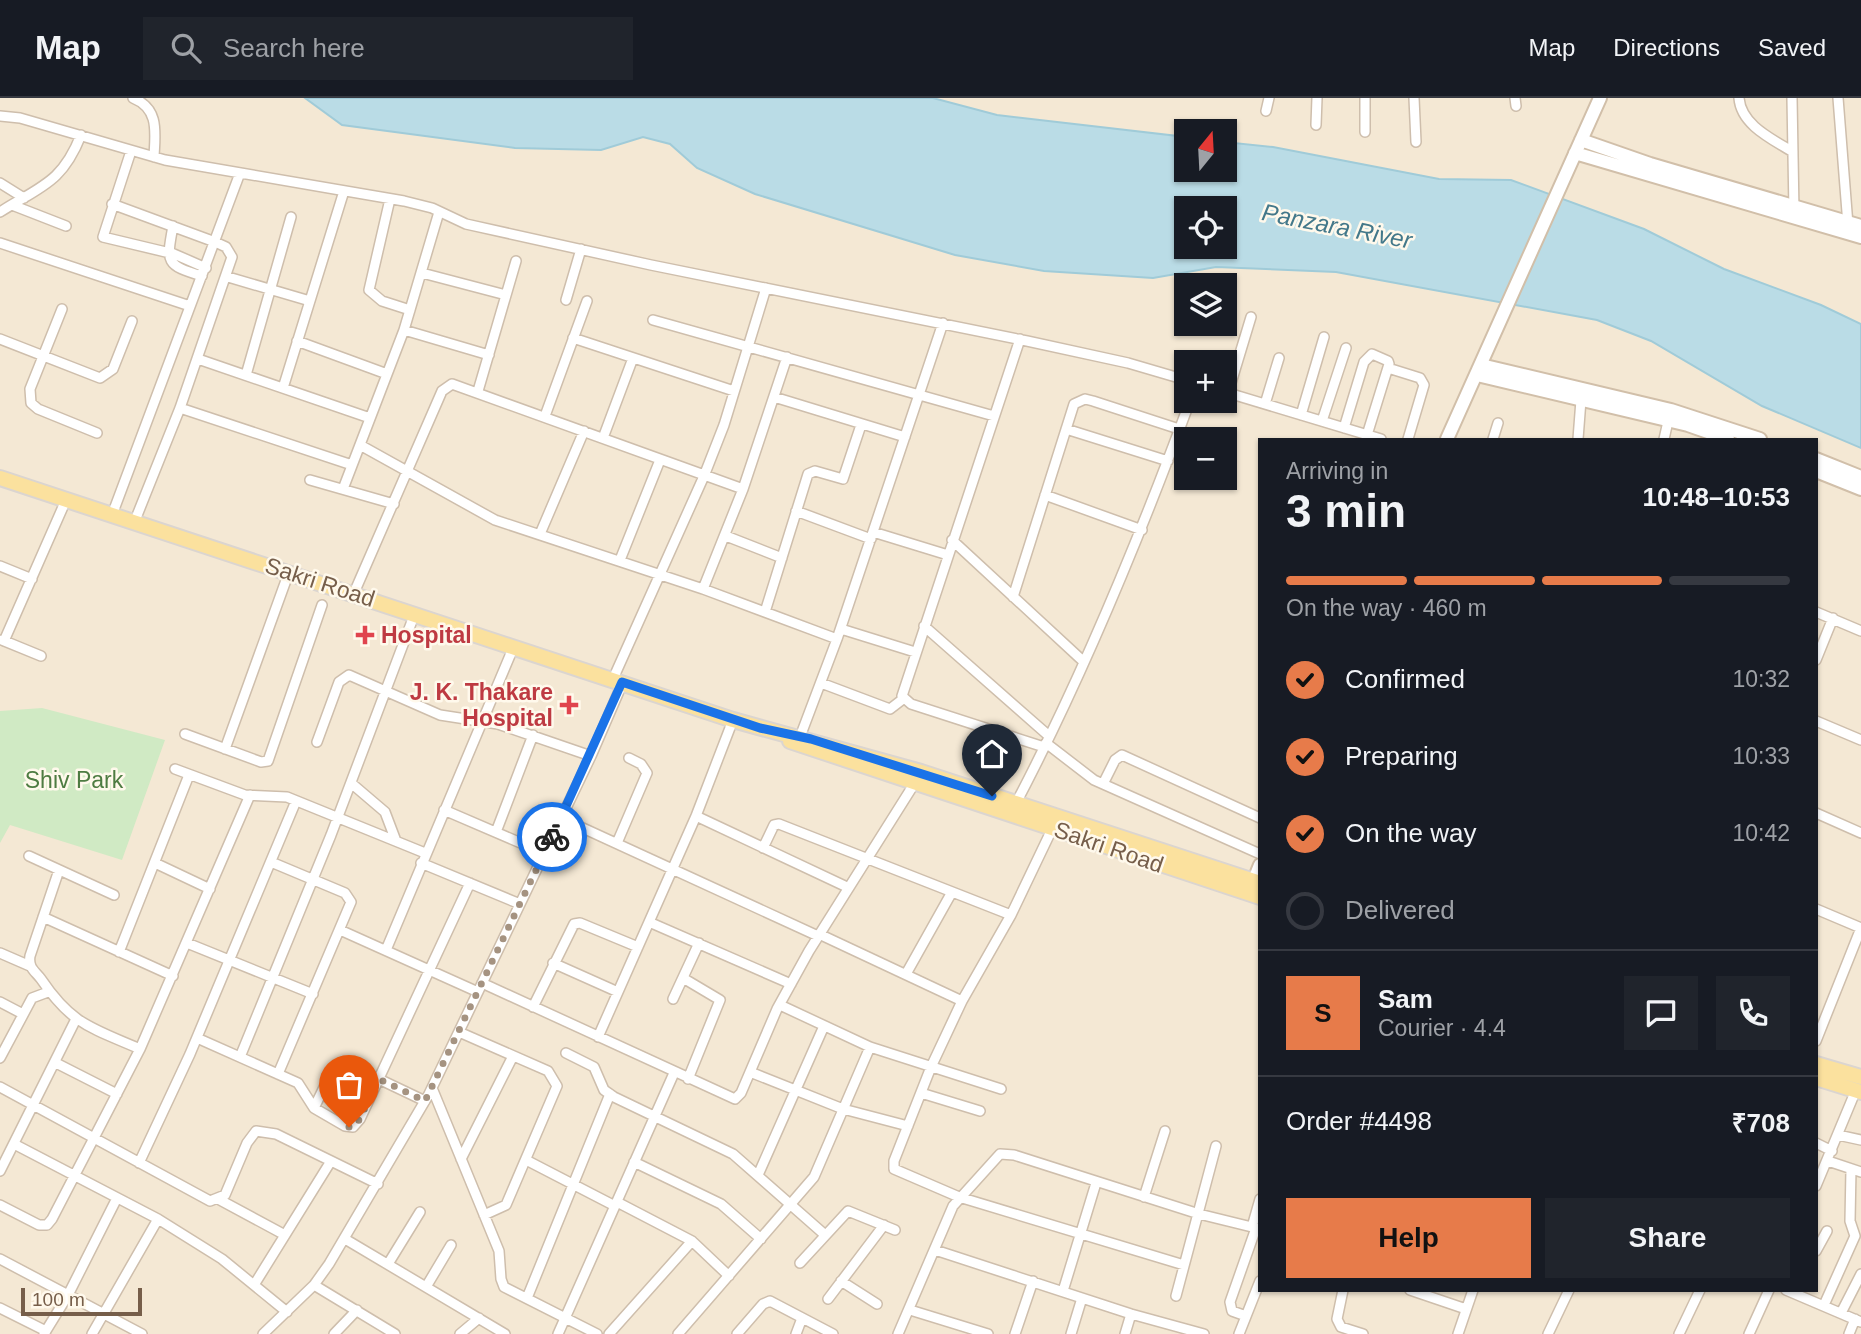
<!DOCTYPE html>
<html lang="en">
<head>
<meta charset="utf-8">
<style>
	:root { --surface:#171b24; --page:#20242c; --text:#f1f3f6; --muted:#9ea1a6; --line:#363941; --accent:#e77b4a }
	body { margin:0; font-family:Arial,sans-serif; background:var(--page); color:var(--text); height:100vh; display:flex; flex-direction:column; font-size:26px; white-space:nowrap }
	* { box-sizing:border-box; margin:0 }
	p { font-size:23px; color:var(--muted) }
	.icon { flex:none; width:38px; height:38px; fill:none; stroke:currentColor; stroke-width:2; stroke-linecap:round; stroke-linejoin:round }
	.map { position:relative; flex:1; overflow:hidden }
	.details { position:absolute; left:1258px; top:340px; width:560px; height:854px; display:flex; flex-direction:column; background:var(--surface); border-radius:0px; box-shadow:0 2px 5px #0004 }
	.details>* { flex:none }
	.needle { width:46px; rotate:18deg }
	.tools { position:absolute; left:1174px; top:21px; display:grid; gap:14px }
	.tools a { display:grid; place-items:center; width:63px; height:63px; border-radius:0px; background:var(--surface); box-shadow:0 2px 5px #0004; font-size:35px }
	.scale { position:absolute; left:21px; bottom:18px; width:121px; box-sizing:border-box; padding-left:7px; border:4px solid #765e4a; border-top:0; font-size:19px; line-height:24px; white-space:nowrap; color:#765e4a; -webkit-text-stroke:5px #fff9ec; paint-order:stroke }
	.pin { position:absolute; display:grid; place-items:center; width:60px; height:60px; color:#fff; margin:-72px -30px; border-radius:50% 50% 50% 0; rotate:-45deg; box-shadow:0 0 7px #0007 }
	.pin .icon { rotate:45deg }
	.courier { position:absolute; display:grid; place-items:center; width:70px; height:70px; margin:-35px; border:5px solid #1a73e8; border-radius:50%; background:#fff; color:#222; box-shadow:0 2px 9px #0007 }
	.summary em { font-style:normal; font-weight:700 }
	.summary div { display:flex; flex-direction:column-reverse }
	.summary { display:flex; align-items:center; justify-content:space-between; height:119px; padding:0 28px }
	h1 { font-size:46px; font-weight:700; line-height:52px }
	.bar { display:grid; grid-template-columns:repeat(4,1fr); gap:10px 7px; align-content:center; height:84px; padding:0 28px }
	.bar i { height:9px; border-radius:5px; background:var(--line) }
	.bar .active { background:var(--accent) }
	.bar p { grid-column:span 4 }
	.line { display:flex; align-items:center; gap:18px; padding:0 28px; border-top:2px solid var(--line) }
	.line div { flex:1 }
	.round { display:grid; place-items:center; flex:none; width:74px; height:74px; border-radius:0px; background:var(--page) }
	ol { padding:0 28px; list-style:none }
	li { display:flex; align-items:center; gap:21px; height:77px }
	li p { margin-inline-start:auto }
	li .icon { padding:7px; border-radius:50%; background:var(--accent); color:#111; stroke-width:4 }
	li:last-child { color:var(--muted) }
	li i { width:38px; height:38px; border:4px solid var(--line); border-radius:50% }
	.cta { display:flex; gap:14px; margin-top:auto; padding:14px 28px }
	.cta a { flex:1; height:80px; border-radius:0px; background:var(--accent); color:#111; font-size:28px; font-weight:700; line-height:80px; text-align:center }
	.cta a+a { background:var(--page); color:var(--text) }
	header { display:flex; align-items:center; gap:42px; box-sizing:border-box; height:98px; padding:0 35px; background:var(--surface); border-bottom:2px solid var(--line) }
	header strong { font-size:33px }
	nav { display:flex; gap:38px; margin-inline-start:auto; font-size:24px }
	.search { width:490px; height:63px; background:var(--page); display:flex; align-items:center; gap:18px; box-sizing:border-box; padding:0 24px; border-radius:0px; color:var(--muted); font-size:26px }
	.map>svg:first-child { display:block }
	.residential { fill:#f4e8d4; fill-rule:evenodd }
	.green { fill:#d0eac4 }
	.water { fill:#badce6; stroke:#a0cbd8; stroke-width:2; fill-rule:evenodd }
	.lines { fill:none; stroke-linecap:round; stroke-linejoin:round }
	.street-casing { stroke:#cebeac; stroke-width:12 }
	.secondary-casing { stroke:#d1bfa9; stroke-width:16 }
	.primary-casing { stroke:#dbd5d0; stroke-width:18 }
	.street { stroke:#fff; stroke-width:9 }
	.secondary { stroke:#fff; stroke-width:12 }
	.primary { stroke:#fbe19e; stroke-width:14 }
	.done { stroke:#a59381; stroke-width:7; stroke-dasharray:0 12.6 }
	.route { stroke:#1a73e8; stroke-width:9 }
	.health-dot { fill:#e0444e; stroke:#fff9ec; stroke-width:2.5 }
	.labels { text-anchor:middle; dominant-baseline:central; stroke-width:5; stroke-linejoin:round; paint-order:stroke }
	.street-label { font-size:23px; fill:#765e4a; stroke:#fff9ec }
	.health-label { font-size:23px; font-weight:bold; fill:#be3a42; stroke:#fff9ec; text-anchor:start }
	.park-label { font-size:23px; fill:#4e7c42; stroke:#fff9ec }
	.water-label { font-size:24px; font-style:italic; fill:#43788a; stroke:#fff9ec }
</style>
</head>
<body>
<header>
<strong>Map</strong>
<div class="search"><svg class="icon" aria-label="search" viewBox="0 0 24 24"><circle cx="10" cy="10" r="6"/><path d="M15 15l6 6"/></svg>Search here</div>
<nav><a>Map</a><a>Directions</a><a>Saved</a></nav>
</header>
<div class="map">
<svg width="1861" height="1236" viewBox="0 0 1861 1236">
	<rect width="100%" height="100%" fill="#fcf6e6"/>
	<path class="residential" d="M0,0H1861V1236H0ZM1186,33H1225V72H1186ZM1186,110H1225V149H1186ZM1186,187H1225V226H1186ZM1186,264H1225V303H1186ZM1186,341H1225V380H1186ZM1260,341H1816V1192H1260Z"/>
	<path class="green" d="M42,610L165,642L122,762L10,727L0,745V613Z"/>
	<path class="water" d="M305,0H933L997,17L1186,39V72H1225V44L1273,49L1439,81L1511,82L1644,131L1724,171L1821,207L1861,226V350L1762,308L1651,243L1597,222L1336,174L1216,169L1153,180L1044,173L955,157L755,96L697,70L670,46L643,39L601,52L515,50L342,27ZM1186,110H1225V149H1186Z"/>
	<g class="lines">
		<g class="street-casing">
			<path id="street" d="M133,0C160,11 155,35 154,59
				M1365,0V34
				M1414,0L1416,44
				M1515,0L1516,8
				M1739,0C1741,27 1772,41 1793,54
				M1792,0L1794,114
				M1838,0L1848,127
				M1266,13L1269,0
				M0,18L20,20L165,62L404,103L432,110L466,126L651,167L1027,243L1128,265L1186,282
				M1316,27L1317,0
				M131,53L103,139L174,156L206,170
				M0,85L24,100
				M390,101L369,192L382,203L410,212
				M112,106L215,144L226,149L232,159L180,310L134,425
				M12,107L66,128
				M0,114C41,88 62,85 81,37
				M173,128C166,165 166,167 202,178
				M0,145L190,208
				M422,175L506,197
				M228,179L310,203
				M566,202L581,151
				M62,211L30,291L31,305L38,311L97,335
				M653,222L994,318
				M404,232L489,257
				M573,240L734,293
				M0,241L100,280L113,271L132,223
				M1020,241L902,598L911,606L1044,649
				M297,243L387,276
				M198,261L370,320
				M1388,270L1420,280L1424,287L1408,341
				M246,277L291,119
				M283,290L344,93
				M478,293L516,163
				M1225,294L1381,341
				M1228,295L1251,219
				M774,299L905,339
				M1265,306L1279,260
				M180,310L352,367
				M1301,317L1324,239
				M545,318L587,203
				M1322,323L1346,250
				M1344,330L1364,264L1372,256L1388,263L1389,266L1367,337
				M1066,331L1168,363
				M603,340L633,260
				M1493,341L1498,325
				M1578,341L1581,302
				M1664,341L1669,319
				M360,347L495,422L703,491L837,541
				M310,382L394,406
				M343,391L404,232L439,114
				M1045,397L1142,432
				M796,413L871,441
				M112,417L240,75
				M873,434L948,457
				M540,436L584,333
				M726,438L782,460
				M952,442L1084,564
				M620,462L660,362
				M0,468L32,481
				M703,491L743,391L787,259
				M354,495L442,293L452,286L743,391
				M1013,499L1074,306L1085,301L1093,303L1179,331
				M765,514L808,376L815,373L843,381L861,327
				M1816,514L1861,533
				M924,528L1049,638
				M841,531L915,554
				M2,542L41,558
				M4,543L66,402
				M1816,562L1833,520
				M613,581L704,378L724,327L766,190
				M821,585L890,611L903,601
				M1816,623L1861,642
				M185,636L261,664L268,663L322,507
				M800,639L837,541L943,225
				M317,644L339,584L349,577L440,617L498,626L591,658
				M1046,645L1094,682L1260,756
				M225,651L289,474
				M175,671L245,697L287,699L425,755
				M351,685L385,714L396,743
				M1103,686L1115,662L1122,657L1260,720
				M1014,709C1083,578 1139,441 1190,303
				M444,712L544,755
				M1816,715L1861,735
				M696,718L847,789
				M561,720L818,838
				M1054,727L1011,817L962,903L931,969L894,1063V1071L959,1099L1184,1167
				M496,734L533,637
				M617,745L647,675L641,666L629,660
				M763,750L774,727L779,726L1011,817
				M29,758L114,797
				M271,764L345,795L351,804L278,976
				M155,765L210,791
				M421,765L520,806
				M59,772L30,858C28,870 35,873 41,881C72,927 92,930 140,951
				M1816,811L1861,830
				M43,819L173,878
				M649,824L791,886
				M340,832L478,894
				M819,836L962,903
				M187,845L313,896
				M386,852L514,548
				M119,854L189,677
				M0,855L30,868
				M553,865L618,894
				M906,876L952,794
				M683,880L720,902L688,981
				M482,885L735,1001L741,995L777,911L809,853L916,683
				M673,901L699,845
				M0,904L23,916
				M780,907L870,949L1001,991
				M533,909L574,826L580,825L638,849
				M459,934L548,973L557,988L506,1107L484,1117
				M598,939L696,718L733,622
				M197,940L298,985L314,1010L345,1028L353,1029L360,1021L470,785
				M1816,943L1861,830
				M566,955L594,969L604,992L614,999L733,1056L824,1136
				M240,959L331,737L415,515
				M0,960L32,900L48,894
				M56,965L117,996
				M750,974L843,1011L908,1028
				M0,989L210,1103L225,1097L247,1045L256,1033L276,1036L378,1086
				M432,990L499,1153L501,1181L504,1189L597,1236
				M921,995L980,1013
				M314,1010L334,969L343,964L425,1003
				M1838,1037L1861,1042
				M1816,1045L1832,1053
				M14,1046L158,1121L222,1161L287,1214
				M461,1061L513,958
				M526,1062L615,1108
				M1828,1063L1861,1074
				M634,1064L721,1106L761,1141
				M139,1065L190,956L296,703
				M0,1073L75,923
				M758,1077L824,928
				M1816,1088L1856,992
				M1144,1099L1165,1033
				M220,1102L285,1137
				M617,1104L692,1143L729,1178
				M0,1107L39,1127H47L52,1121L140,951L250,697
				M1252,1129L1260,1101
				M345,1141L505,1236
				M935,1152L1131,1216L1204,1236
				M1816,1153L1827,1133
				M0,1161L142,1236
				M800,1165L848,1113L895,1132
				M388,1166L420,1114
				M841,1183L877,1206
				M254,1187L331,1063
				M314,1187L395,1236
				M426,1189L451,1147
				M1343,1192L1337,1221L1341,1229L1363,1236
				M1410,1192L1466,1211
				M1786,1192L1861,1224
				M1063,1193L1096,1085
				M1176,1198L1216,1048
				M527,1200L610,996
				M828,1201L884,1127
				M1824,1207L1855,1138L1850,1123L1851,1071
				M0,1210L46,1233
				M910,1212L988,1236
				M1841,1215L1861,1176
				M1246,1218L1232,1213L1230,1204L1256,1130
				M44,1236L68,1197L117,1100
				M92,1236L158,1121
				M263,1236L314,1187L329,1166L429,996L591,658L623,584
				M334,1236L357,1212
				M460,1236L479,1220
				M558,1236L674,975
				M609,1236L692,1143
				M678,1236L814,1079L870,949
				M737,1236L763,1206L770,1203L833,1236
				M796,1236L802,1220
				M898,1236L953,1108L1000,1056L1014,1057L1199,1116L1260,1131
				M1015,1236L1033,1183
				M1071,1236L1082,1200
				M1125,1236L1131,1216
				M1239,1236L1260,1183
				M1458,1236L1473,1192
				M1548,1236L1569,1192
				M1679,1236L1700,1192
				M1749,1236L1769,1192
				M1849,1236L1855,1221"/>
		</g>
		<g class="secondary-casing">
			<path id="secondary" d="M1581,42L1650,66L1861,128
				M1575,55L1861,139
				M1481,267L1671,312L1760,341
				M1477,277L1688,327L1728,341
				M1447,341L1600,0
				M1816,361L1861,379
				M1816,373L1861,391
				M1250,792L1260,767"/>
		</g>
		<g class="primary-casing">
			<path id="primary" d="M0,380L733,622L921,674L1260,785
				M790,643L1260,799
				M1816,966L1861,979
				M1816,980L1861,994"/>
		</g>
		<use href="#street" class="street"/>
		<use href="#secondary" class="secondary"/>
		<use href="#primary" class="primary"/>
	</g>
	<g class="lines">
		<path class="done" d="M349,1029L357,1026L379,981L425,1003L552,739"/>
		<path class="route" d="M552,739L622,584L760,630L811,641L992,698"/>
	</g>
	<g class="health-dot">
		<path d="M361.5 526.5h7v7h7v7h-7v7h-7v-7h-7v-7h7z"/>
		<path d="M565.5 596.5h7v7h7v7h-7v7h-7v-7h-7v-7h7z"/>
	</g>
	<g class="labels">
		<g class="street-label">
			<text transform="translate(320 484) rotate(18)">Sakri Road</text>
			<text transform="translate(1109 749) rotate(19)">Sakri Road</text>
		</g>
		<g class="health-label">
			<text x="381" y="537">Hospital</text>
			<text x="553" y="594" text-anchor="end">J. K. Thakare<tspan x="553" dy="26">Hospital</tspan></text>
		</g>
		<g class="park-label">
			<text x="74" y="682">Shiv Park</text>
		</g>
		<g class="water-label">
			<text transform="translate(1337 128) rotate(11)">Panzara River</text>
		</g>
	</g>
</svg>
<div class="tools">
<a><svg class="needle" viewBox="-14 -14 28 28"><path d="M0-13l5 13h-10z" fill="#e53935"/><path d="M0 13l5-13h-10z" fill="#9ea1a6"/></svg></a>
<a><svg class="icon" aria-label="locate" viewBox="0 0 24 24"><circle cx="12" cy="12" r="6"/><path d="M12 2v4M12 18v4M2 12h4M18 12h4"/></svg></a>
<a><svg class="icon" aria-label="layers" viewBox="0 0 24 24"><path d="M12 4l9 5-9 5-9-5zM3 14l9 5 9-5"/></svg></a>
<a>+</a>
<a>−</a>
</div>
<div class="scale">100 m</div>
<div class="pin" style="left:349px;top:1029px;background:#ea580c"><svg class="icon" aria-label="bag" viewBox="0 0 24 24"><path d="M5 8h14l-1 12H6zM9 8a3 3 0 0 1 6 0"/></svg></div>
<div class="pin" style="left:992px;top:698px;background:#1f2937"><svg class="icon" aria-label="home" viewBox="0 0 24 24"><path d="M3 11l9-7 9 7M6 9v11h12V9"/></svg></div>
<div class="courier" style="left:552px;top:739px"><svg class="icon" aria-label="bike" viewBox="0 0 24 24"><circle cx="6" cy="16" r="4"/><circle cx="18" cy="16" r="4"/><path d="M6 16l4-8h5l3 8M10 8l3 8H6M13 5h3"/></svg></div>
<section class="details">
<div class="summary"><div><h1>3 min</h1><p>Arriving in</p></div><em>10:48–10:53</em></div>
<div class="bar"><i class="active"></i><i class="active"></i><i class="active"></i><i></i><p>On the way · 460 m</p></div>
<ol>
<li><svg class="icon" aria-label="check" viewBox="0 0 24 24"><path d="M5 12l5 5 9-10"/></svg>Confirmed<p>10:32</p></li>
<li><svg class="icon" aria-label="check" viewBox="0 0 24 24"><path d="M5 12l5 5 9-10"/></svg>Preparing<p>10:33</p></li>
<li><svg class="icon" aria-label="check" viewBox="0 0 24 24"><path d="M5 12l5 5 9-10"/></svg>On the way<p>10:42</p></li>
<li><i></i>Delivered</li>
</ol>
<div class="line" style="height:126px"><b class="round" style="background:var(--accent);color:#111">S</b><div><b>Sam</b><p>Courier · 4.4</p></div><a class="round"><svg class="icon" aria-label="chat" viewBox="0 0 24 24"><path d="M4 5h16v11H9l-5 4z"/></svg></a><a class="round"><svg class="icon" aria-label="phone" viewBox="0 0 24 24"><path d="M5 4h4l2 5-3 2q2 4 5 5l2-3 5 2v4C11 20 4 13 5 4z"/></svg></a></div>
<div class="line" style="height:91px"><div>Order #4498</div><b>₹708</b></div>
<div class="cta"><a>Help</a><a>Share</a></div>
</section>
</div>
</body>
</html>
